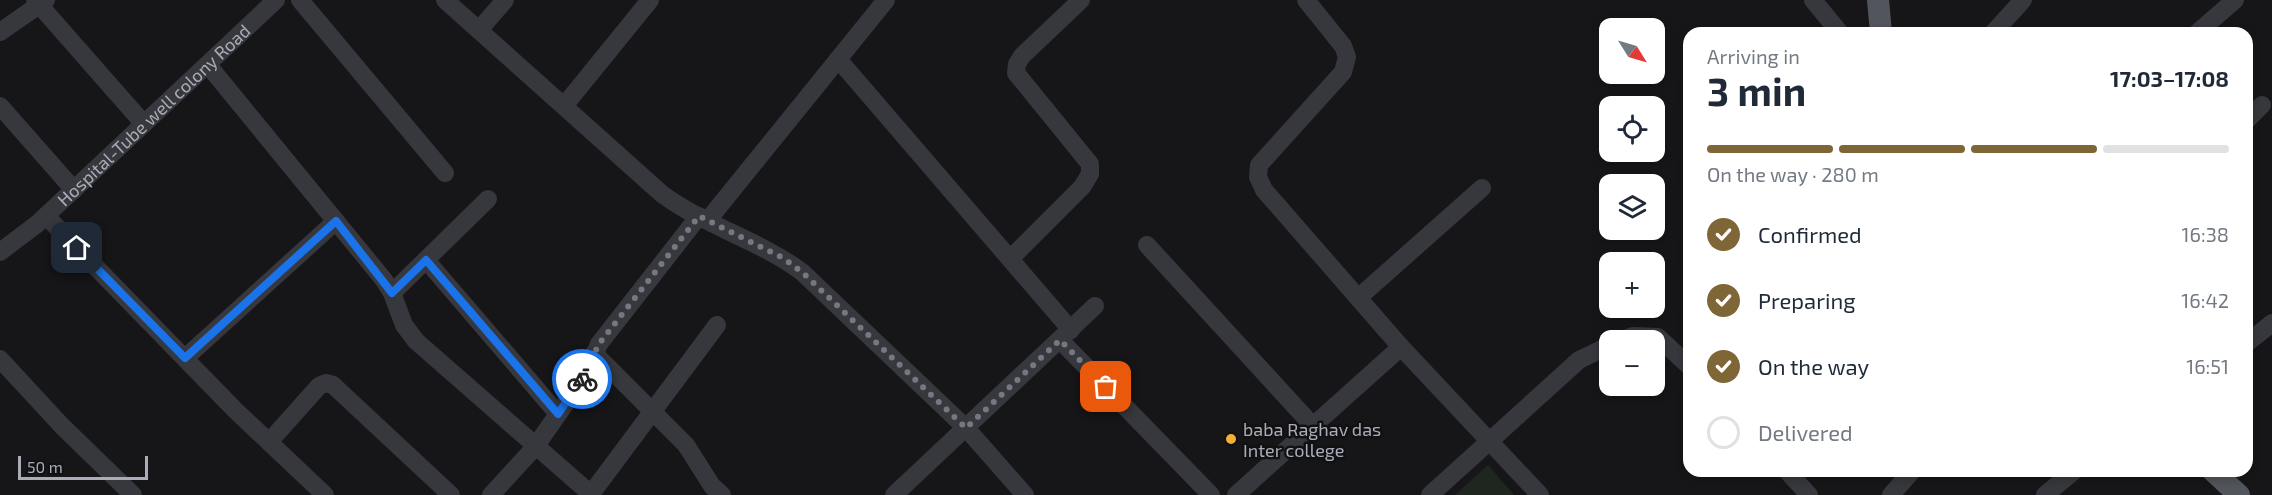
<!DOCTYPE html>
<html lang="en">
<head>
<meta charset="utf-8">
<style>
	:root { --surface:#fff; --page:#f2f2f3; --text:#1f2937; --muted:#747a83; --line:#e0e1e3; --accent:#7e6636 }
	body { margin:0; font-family:"Exo 2",sans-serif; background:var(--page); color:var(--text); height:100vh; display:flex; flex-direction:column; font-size:22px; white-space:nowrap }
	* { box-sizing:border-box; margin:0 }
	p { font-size:20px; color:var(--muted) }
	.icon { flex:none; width:33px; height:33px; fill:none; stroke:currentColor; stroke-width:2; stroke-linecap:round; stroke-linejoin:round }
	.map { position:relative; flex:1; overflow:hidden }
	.panel { position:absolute; left:1683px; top:27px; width:570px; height:450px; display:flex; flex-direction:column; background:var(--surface); border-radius:18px; box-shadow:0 3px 9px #0003 }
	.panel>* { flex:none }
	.needle { width:39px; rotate:127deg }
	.fabs { position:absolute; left:1599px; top:18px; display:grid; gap:12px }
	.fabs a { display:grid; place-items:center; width:66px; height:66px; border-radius:12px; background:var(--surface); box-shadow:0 3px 9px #0003; font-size:30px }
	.scale { position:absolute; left:18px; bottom:15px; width:130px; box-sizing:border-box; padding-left:6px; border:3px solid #a8adb8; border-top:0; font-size:16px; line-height:21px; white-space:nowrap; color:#a8adb8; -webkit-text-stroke:4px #111113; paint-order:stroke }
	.pin { position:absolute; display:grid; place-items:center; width:51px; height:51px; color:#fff; margin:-26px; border-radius:12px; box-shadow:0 3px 9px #0006 }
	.courier { position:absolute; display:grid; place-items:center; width:60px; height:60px; margin:-30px; border:4px solid #1a73e8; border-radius:50%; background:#fff; color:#222; box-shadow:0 2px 8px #0007 }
	.summary em { font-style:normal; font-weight:700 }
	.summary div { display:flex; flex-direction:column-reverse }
	.summary { display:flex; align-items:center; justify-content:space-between; height:102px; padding:0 24px }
	h1 { font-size:39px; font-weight:700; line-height:45px }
	.bar { display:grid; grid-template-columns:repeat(4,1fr); gap:9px 6px; align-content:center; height:72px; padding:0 24px }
	.bar i { height:8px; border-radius:4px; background:var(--line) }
	.bar .active { background:var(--accent) }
	.bar p { grid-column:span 4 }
	ol { padding:0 24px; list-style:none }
	li { display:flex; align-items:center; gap:18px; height:66px }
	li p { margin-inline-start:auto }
	li .icon { padding:6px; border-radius:50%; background:var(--accent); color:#fff; stroke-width:4 }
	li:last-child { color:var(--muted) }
	li i { width:33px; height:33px; border:3px solid var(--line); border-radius:50% }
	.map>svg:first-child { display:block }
	.green { fill:#1e261f }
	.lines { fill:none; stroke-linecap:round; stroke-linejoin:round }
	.minor { stroke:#37383d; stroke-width:18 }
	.major { stroke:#53555c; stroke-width:22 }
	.done { stroke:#757880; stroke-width:6; stroke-dasharray:0 10.8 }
	.route { stroke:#1a73e8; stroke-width:8 }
	.poi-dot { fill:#f2b134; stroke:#111113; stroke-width:2 }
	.labels { text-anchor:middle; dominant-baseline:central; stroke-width:5; stroke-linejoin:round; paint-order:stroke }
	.street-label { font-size:18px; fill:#a8adb8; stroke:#111113 }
	.poi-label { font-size:18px; fill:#a8adb8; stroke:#111113; text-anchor:start }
</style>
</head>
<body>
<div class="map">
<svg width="2272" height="495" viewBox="0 0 2272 495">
	<rect width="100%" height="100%" fill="#161618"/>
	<path class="green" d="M1488,465L1514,495H1455Z"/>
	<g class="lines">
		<g class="minor">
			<path d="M35,0L144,124"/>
			<path d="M300,0L445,173"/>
			<path d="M445,0L662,194C705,226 759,240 802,272L966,428L1025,495"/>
			<path d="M1306,0L1343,46L1347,57L1343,72L1259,165L1258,177L1264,190L1401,347L1540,495"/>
			<path d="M1813,0L1840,33"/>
			<path d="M479,30L505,0"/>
			<path d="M0,32L46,0"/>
			<path d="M1993,33L2023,0"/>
			<path d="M2197,33L2235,0"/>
			<path d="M838,59L1071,330"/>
			<path d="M208,65L384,280L392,293L404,325L416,341L592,495"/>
			<path d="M0,106L74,190"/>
			<path d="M564,106L650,0"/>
			<path d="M2247,120L2262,105"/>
			<path d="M46,216L236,411L325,495"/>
			<path d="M708,220L886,0"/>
			<path d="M1147,245L1313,426"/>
			<path id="s1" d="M0,252L37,224L276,0"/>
			<path d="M1010,259L1082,187L1090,174V164L1016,73L1017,64L1022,56L1081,0"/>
			<path d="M426,260L558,414"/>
			<path d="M392,293L488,199"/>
			<path d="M1358,298L1482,188"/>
			<path d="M1060,340L1211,495"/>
			<path d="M1621,340L1633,336L1658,337L1689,366"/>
			<path d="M2247,343L2272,323"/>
			<path d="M594,353L686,445L712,486L722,495"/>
			<path d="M185,358L336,221"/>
			<path d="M0,359L62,426L133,495"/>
			<path d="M269,442L319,386L326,383L333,385L451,495"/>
			<path d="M1787,471L1809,495"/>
			<path d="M591,494L717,325"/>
			<path d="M491,495L535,447L586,374L599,344L699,216"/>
			<path d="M894,495L1095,306"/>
			<path d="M1236,495L1401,347"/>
			<path d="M1430,495L1579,360L1610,345"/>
			<path d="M1891,495L1912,471"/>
			<path d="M2045,495L2074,471"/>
		</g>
		<path class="major" d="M1878,0L1881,33
			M2213,471L2239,495"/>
	</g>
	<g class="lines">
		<path class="done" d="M582,379L599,344L699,216L783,258L802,272L966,428L1060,340L1106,387"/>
		<path class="route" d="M77,248L185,358L336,221L392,293L426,260L558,414L582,379"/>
	</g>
	<circle class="poi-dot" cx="1231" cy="439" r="6"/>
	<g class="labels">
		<g class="street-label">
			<text stroke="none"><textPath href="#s1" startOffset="206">Hospital-Tube well colony Road</textPath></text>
		</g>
		<g class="poi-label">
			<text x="1243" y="429">baba Raghav das<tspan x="1243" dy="21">Inter college</tspan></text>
		</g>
	</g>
</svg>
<div class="fabs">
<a><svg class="needle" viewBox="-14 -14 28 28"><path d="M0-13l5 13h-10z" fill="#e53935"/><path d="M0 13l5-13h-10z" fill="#747a83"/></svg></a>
<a><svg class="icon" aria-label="locate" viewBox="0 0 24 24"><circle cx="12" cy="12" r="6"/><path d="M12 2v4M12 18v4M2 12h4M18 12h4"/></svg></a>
<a><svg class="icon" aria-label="layers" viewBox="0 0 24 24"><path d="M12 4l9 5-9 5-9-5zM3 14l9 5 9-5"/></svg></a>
<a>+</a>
<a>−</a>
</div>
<div class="scale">50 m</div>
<div class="pin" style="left:1106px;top:387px;background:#ea580c"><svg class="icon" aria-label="bag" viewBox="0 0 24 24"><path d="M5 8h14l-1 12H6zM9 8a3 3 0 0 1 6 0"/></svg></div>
<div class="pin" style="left:77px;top:248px;background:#1f2937"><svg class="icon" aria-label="home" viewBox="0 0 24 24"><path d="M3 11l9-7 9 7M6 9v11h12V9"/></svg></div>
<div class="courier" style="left:582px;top:379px"><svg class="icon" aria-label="bike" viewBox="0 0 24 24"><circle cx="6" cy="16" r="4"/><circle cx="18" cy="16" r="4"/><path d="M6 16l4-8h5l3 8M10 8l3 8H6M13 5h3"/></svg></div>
<section class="panel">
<div class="summary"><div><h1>3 min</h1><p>Arriving in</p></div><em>17:03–17:08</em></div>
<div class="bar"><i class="active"></i><i class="active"></i><i class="active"></i><i></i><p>On the way · 280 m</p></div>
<ol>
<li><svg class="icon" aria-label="check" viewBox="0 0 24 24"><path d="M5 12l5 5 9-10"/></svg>Confirmed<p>16:38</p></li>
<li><svg class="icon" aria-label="check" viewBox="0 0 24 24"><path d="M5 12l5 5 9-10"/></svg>Preparing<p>16:42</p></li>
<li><svg class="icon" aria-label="check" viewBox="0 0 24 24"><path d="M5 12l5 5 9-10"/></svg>On the way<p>16:51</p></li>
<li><i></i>Delivered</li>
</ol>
</section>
</div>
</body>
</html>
